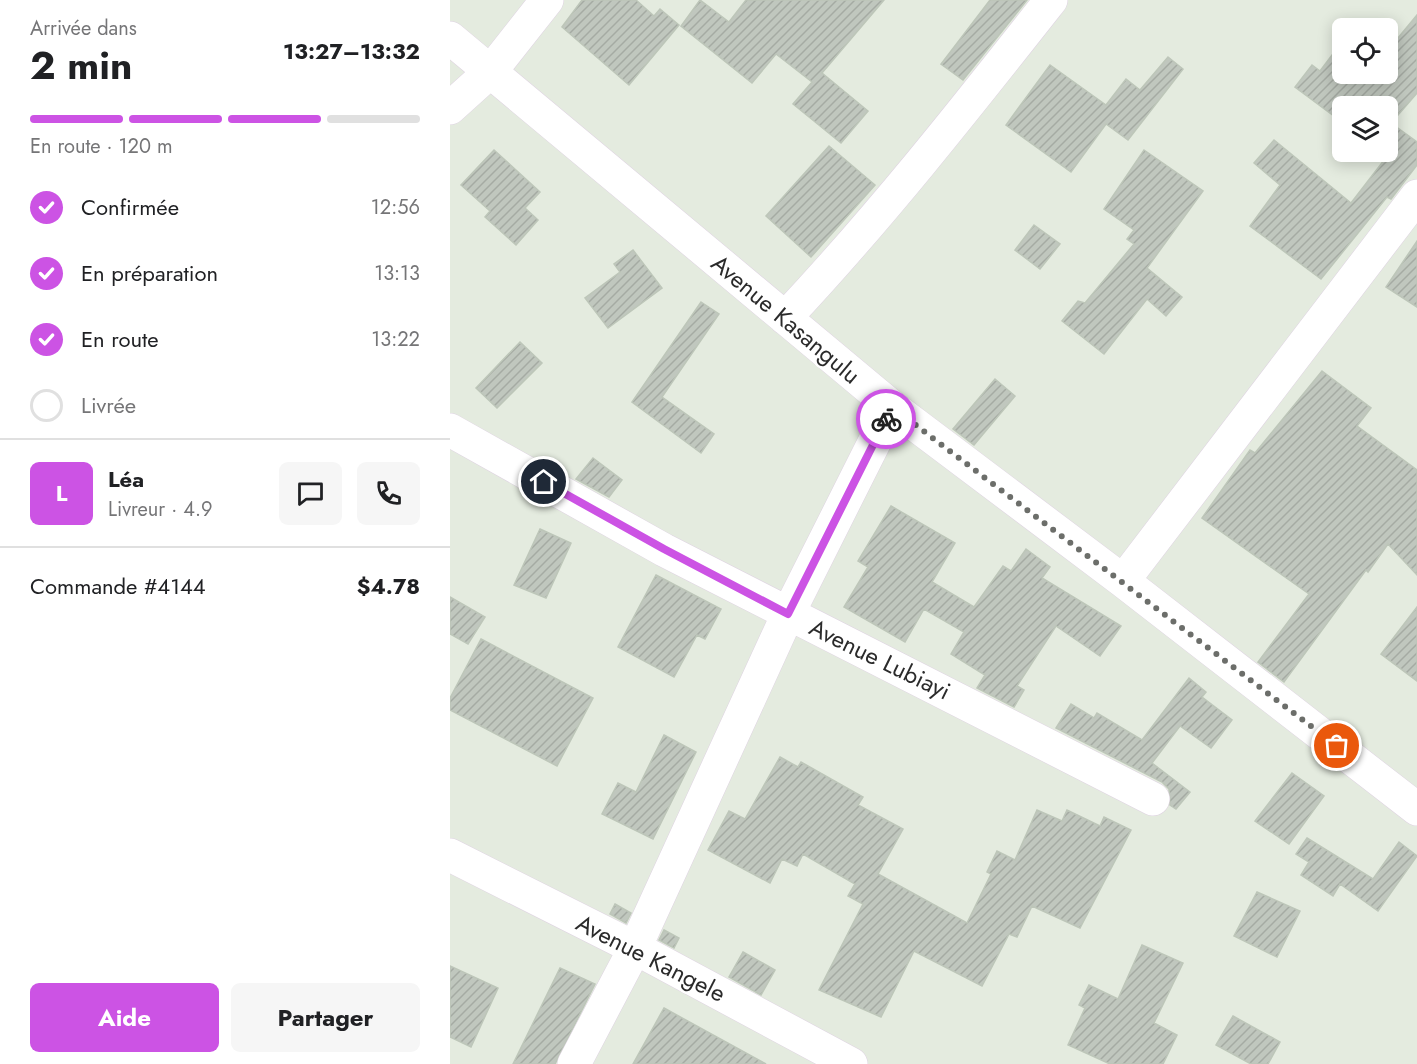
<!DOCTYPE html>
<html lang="fr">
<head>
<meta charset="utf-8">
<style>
	:root { --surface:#fff; --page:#f6f6f6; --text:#202124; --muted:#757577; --line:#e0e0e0; --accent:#cc53e4 }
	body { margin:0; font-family:Jost,sans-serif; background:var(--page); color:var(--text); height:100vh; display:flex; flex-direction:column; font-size:22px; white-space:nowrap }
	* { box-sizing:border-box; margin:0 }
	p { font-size:20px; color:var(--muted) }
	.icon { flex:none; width:33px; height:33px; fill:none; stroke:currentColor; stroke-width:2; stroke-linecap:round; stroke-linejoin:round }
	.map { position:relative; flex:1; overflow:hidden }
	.side { display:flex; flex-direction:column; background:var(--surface); width:450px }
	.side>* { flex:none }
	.buttons { position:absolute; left:882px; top:18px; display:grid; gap:12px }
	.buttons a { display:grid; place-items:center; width:66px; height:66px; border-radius:9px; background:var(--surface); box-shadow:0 3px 15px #0003; font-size:30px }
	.pin { position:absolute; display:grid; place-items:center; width:51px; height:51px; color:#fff; margin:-26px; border:3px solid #fff; border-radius:50%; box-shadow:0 2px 6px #0007 }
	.courier { position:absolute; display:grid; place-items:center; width:60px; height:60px; margin:-30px; border:4px solid #cc53e4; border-radius:50%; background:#fff; color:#222; box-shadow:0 2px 8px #0007 }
	.summary em { font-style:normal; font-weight:700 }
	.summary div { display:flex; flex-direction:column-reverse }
	.summary { display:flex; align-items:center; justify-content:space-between; height:102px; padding:0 30px }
	h1 { font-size:39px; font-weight:700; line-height:45px }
	.bar { display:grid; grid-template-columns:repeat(4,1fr); gap:9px 6px; align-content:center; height:72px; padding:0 30px }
	.bar i { height:8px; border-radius:4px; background:var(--line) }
	.bar .active { background:var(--accent) }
	.bar p { grid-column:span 4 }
	.line { display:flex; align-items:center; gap:15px; padding:0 30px; border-top:2px solid var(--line) }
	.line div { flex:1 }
	.round { display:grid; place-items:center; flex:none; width:63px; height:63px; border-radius:9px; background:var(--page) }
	ol { padding:0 30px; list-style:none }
	li { display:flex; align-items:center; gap:18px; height:66px }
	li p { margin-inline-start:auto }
	li .icon { padding:6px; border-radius:50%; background:var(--accent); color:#fff; stroke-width:4 }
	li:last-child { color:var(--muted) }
	li i { width:33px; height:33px; border:3px solid var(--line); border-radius:50% }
	.cta { display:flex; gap:12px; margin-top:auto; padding:12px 30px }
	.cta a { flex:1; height:69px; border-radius:9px; background:var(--accent); color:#fff; font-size:24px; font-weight:700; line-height:69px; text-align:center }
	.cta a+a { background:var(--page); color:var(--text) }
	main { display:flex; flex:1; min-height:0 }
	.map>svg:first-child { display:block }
	.building { fill:url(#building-hatch); stroke:#bdc6b9; stroke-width:1.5 }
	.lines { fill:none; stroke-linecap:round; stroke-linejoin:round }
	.minor-casing { stroke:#dfd4e2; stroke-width:34 }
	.minor { stroke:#fff; stroke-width:33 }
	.done { stroke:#6c6e6a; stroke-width:6; stroke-dasharray:0 10.8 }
	.route { stroke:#cc53e4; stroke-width:8 }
	.labels { text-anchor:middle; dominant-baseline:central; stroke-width:5; stroke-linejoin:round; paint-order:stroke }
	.street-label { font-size:24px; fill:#2b2b2b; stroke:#fff }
</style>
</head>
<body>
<main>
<section class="side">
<div class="summary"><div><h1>2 min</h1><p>Arrivée dans</p></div><em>13:27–13:32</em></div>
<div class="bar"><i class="active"></i><i class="active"></i><i class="active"></i><i></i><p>En route · 120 m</p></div>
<ol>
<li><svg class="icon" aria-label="check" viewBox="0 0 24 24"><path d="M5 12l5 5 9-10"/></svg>Confirmée<p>12:56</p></li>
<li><svg class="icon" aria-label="check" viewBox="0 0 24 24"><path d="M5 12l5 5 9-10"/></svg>En préparation<p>13:13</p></li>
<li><svg class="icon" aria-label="check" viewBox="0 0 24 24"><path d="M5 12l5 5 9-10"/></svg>En route<p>13:22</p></li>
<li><i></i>Livrée</li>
</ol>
<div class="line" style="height:108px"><b class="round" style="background:var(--accent);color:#fff">L</b><div><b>Léa</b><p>Livreur · 4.9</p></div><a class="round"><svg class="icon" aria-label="chat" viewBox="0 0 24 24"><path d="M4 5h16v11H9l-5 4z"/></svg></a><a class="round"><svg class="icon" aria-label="phone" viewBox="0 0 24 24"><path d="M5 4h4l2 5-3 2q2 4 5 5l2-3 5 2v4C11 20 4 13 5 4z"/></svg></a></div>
<div class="line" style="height:78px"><div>Commande #4144</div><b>$4.78</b></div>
<div class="cta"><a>Aide</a><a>Partager</a></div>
</section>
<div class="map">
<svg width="967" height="1064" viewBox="0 0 967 1064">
	<defs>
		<pattern id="building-hatch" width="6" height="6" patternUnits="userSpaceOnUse" patternTransform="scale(1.5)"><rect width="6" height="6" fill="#c0c7be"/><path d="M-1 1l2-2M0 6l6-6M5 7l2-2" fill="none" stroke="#a5aba3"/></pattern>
	</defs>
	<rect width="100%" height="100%" fill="#e4ebdf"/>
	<path class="building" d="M132,0H186L204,16L210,9L229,25L179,85L112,27Z
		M250,0L279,22L296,0H434L372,73L418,111L391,143L343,104L362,82L326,54L302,83L231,26Z
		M540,0H577L513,80L491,64Z
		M967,15V93L941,123L967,142V165L941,199L937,197L871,279L800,226L830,185L804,163L824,140L901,203L938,155V106H892V122L845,87L862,65L870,71L882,55L892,63V74H938V50Z
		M718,57L733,69L678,140L656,124L621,172L556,125L600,65L656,105L676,79L690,90Z
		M379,146L425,185L361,257L316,216Z
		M44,150L90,192L75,208L88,220L66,245L35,217L40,211L11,185Z
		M694,150L753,191L697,268L732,297L716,316L697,299L654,354L612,321L628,301L635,303L684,244L677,239L684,230L654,209Z
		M584,225L610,244L590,269L565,250Z
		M967,241V307L936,287Z
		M183,250L212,288L158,328L135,298L170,272L164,264Z
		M251,302L269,314L212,397L264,434L251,453L182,402Z
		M70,342L92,363L47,408L26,388Z
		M872,371L921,408L907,426L967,470V575L938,544L918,572L916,570L834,682L808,662L859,594L752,518L800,450L805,453Z
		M545,379L565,396L524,445L503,429Z
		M143,458L172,480L159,497L126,479Z
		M441,506L505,543L482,582L524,607L553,566L561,571L576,549L600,567L592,578L671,626L650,656L606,626L567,686L574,690L564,707L527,688L535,675L501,654L514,632L474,609L455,642L394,607L418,567L408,561Z
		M90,529L121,543L96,598L64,585Z
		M206,575L271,609L255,639L247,635L224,677L168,647Z
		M0,597L35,617L18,644L0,634Z
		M967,607V681L931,654Z
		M31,639L143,698L107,766L0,710V698Z
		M739,678L756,692L752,697L782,720L761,748L730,726L702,763L740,792L726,809L720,805L719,789L712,782L606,728L621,704L644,718L647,713L692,740Z
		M214,735L246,752L203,839L152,814L168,783L186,792Z
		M330,757L348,767L351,762L413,797L408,805L453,829L428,874L517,923L541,874L537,872L547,851L565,860L587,810L612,821L617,810L650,826L654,817L681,830L630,928L582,906L567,937L559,934L532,986L464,951L431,1017L369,990L413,904L398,896L405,884L353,854L347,866L332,859L320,883L258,850L279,811L295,819Z
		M842,773L874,796L839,844L805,821Z
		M857,838L923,879L949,842L967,856L928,911L890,884L883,896L851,875L859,862L846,854Z
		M807,892L850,911L827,957L784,936Z
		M165,904L181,913L176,923L160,914Z
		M214,930L229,938L224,948L209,940Z
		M692,945L733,963L704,1023L727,1035L713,1064H660L618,1045L635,1008L629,1005L639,985L668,999Z
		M293,952L325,970L311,995L279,977Z
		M0,966L48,988L21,1047L0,1037Z
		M110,968L145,984L105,1064H63Z
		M214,1008L316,1064H183Z
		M783,1016L830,1042L818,1064H801L766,1045Z"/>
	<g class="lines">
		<g class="minor-casing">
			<path id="minor" d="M0,38L442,407L673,581L967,809
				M0,108L41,71L97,0
				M335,318C430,217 515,109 601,0
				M0,430L214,550L703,799
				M673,581L967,196
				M0,855L185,948L401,1064
				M124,1064L185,948L338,614L442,407"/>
		</g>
		<use href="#minor" class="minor"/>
	</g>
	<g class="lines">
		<path class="done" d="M436,419L442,407L887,746"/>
		<path class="route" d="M94,482L214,549L338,614L436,419"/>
	</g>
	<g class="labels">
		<g class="street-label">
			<text transform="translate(336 319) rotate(40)">Avenue Kasangulu</text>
			<text transform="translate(430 659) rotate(26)">Avenue Lubiayi</text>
			<text transform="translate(201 958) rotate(27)">Avenue Kangele</text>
		</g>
	</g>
</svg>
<div class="buttons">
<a><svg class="icon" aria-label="locate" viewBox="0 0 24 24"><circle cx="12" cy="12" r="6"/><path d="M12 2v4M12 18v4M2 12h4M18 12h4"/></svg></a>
<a><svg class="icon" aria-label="layers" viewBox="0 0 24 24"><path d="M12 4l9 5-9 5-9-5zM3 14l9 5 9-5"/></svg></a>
</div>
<div class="pin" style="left:887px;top:746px;background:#ea580c"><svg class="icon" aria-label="bag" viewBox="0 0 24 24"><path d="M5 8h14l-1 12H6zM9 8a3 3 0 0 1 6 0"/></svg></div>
<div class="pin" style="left:94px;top:482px;background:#1f2937"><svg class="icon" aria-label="home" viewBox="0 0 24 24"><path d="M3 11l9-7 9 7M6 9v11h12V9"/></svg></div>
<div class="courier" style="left:436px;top:419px"><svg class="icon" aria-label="bike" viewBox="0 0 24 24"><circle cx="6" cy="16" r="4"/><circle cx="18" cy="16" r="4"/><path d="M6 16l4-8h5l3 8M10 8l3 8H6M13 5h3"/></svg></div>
</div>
</main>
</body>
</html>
